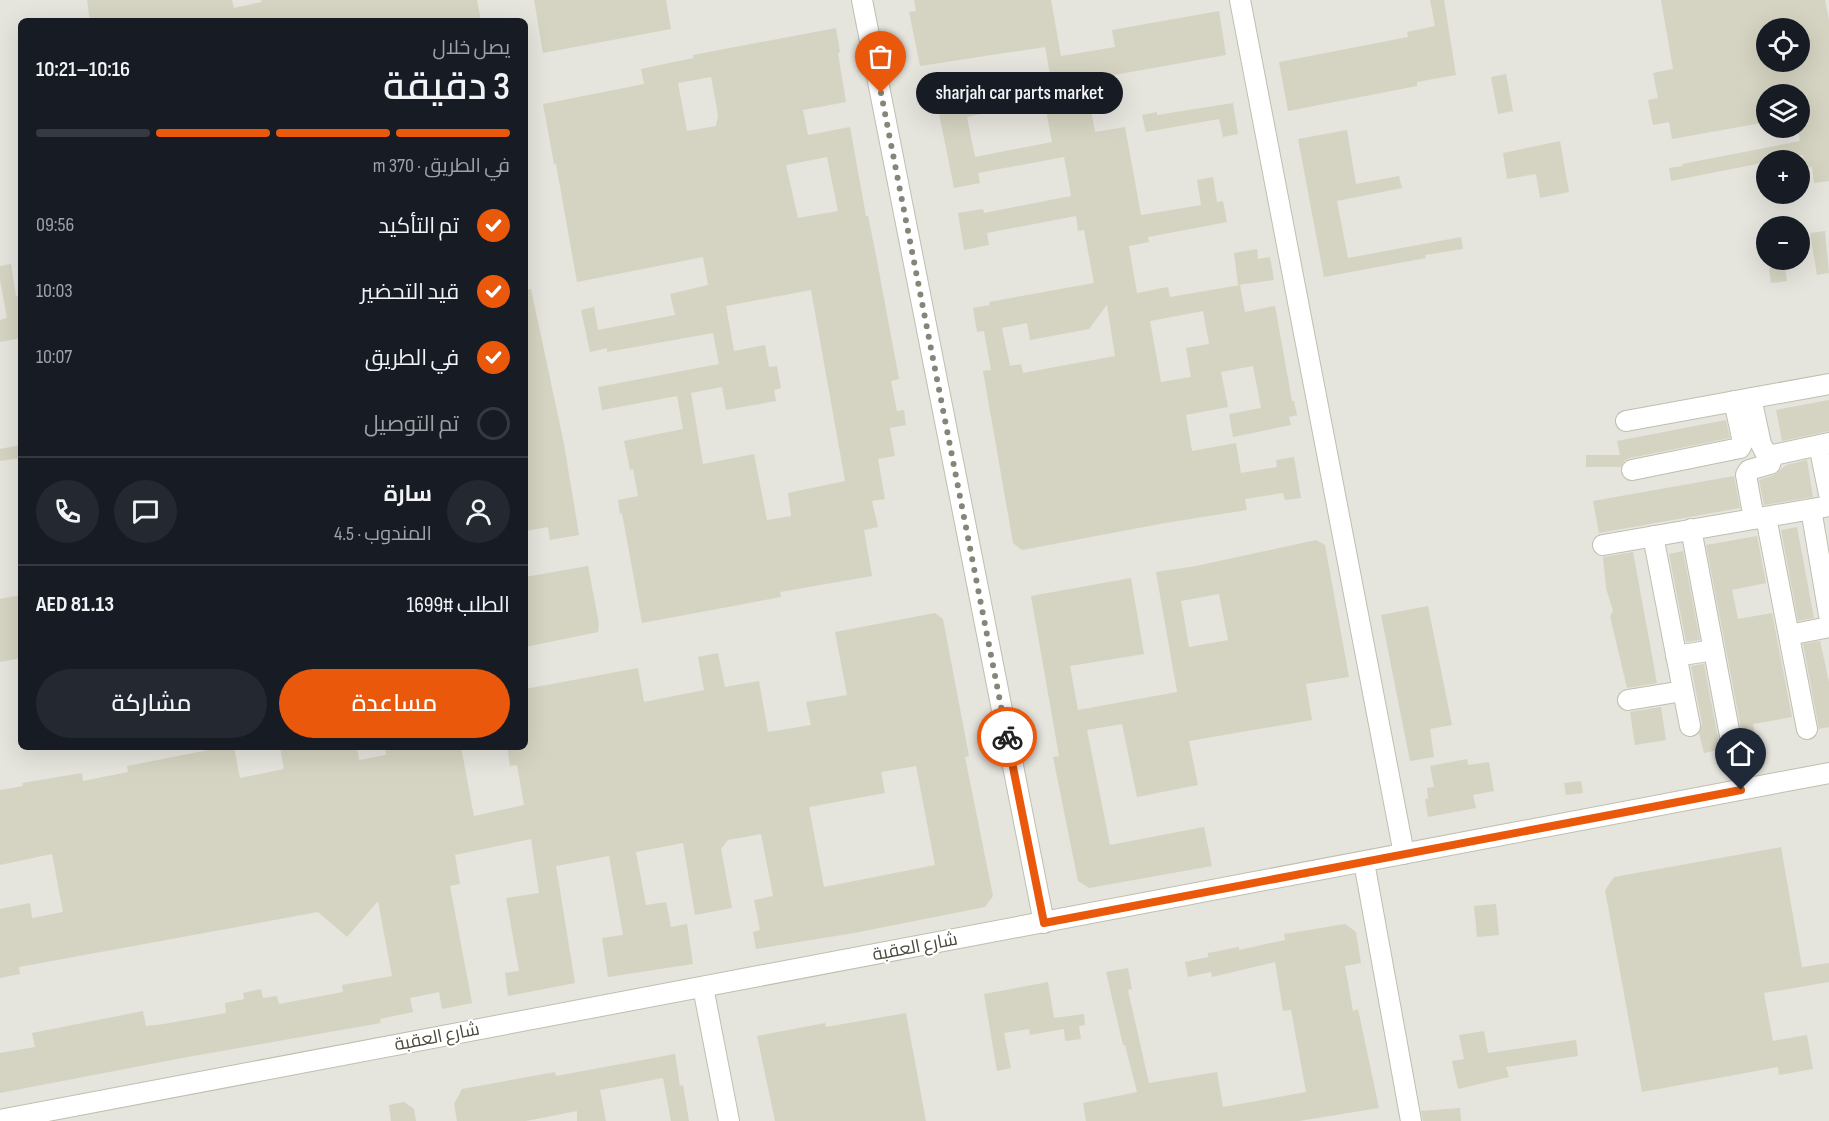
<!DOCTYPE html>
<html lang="ar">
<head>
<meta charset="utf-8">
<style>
	:root { --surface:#171b24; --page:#242831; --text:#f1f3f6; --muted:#9ea1a6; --line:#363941; --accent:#ea580c }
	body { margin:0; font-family:"Sofia Sans Condensed",Cairo,sans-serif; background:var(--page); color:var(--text); direction:rtl; height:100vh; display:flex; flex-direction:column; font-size:22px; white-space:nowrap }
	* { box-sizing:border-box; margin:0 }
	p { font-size:20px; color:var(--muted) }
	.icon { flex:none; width:33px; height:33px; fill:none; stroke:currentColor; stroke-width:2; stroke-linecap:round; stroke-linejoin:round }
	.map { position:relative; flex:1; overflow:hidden; direction:ltr }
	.panel { position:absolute; left:18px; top:18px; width:510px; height:732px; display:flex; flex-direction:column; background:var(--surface); border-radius:9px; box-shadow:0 6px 24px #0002; direction:rtl }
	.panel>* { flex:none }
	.controls { position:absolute; left:1756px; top:18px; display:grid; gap:12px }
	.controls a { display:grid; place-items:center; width:54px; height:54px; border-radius:50%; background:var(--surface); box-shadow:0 6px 24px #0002; font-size:30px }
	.pin { position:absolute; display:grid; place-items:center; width:51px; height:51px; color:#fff; margin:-62px -26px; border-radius:50% 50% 50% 0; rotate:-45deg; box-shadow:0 0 6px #0007 }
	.pin .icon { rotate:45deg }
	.courier { position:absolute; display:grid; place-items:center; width:60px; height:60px; margin:-30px; border:4px solid #ea580c; border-radius:50%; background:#fff; color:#222; box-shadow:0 2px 8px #0007 }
	.bubble { position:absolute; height:42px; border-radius:21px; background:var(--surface); box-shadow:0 6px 24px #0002; font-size:20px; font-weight:600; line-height:42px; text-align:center; direction:rtl }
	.headline em { font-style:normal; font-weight:600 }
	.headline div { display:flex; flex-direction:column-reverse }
	.headline { display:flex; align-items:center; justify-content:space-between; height:102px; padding:0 18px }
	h1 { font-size:39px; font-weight:600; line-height:45px }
	.bar { display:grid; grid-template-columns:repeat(4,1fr); gap:9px 6px; align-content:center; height:72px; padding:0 18px }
	.bar i { height:8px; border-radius:4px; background:var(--line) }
	.bar .on { background:var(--accent) }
	.bar p { grid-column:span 4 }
	.line { display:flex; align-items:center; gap:15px; padding:0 18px; border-top:2px solid var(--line) }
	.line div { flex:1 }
	.round { display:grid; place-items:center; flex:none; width:63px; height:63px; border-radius:32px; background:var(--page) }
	ol { padding:0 18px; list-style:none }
	li { display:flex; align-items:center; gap:18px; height:66px }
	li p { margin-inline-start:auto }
	li .icon { padding:6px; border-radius:50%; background:var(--accent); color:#fff; stroke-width:4 }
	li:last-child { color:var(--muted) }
	li i { width:33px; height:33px; border:3px solid var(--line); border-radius:50% }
	.action { display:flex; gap:12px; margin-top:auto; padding:12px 18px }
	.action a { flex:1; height:69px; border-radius:36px; background:var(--accent); color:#fff; font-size:24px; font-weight:600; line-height:69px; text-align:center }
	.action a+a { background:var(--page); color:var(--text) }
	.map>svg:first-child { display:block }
	.industrial { fill:#e5e4dd; fill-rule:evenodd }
	.building { fill:#d5d4c2; fill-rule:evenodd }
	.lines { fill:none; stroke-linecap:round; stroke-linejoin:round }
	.minor-casing { stroke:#bfbfaf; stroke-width:22 }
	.minor { stroke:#fff; stroke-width:20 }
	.done { stroke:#858578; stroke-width:6; stroke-dasharray:0 10.8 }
	.route { stroke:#ea580c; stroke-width:8 }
	.labels { text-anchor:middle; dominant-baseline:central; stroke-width:4.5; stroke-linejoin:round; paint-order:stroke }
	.street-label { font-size:18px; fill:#49483a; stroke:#fff }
</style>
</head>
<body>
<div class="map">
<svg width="1829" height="1121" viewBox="0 0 1829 1121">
	<rect width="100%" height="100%" fill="#f4f5ec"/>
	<path class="industrial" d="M0,0H1829V1121H0ZM21,21H525V747H21ZM1767,28H1800V62H1767ZM1767,94H1800V128H1767ZM1767,160H1800V194H1767ZM1767,226H1800V260H1767Z"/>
	<path class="building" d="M87,0H232L234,8L262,2L261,0H477L481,21H90Z
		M534,0H666L671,29L543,53Z
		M914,0H1051L1061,56L1115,47L1112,30L1219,11L1226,55L1086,80L1095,132L1125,127L1141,215L1201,205L1197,180L1213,177L1217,202L1223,201L1227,222L1148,237L1149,242L1129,246L1137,293L1168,287L1170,297L1240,285L1245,312L1275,306L1292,401H1294L1297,415L1289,417L1291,425L1233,437L1229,414L1261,408L1253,366L1221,372L1228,407L1186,415L1192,451L1236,443L1241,473L1277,467L1276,460L1294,457L1301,498L1285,500L1283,493L1245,499L1247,510L1165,523L1022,550L1013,543L983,371L991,370L984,331L977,332L973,308L990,305L989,302L1094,283L1084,230L1078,231L1076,216L987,233L989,245L964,250L958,213L983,209L984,213L1071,196L1068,178L1064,157L978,173L980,183L954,188L934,89L960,84L962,94L984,89L987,100L1052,86L1045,47L920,66L909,12L916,11ZM1044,100L1052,142L975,157L967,117ZM1107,305L1115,356L1023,373L1021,364L1010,366L1002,328L1027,323L1030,340L1089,329ZM1203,311L1209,344L1186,348L1191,377L1161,382L1150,321Z
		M1430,0H1444L1456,75L1417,82V86L1288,111L1279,62L1408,37L1407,32L1435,26Z
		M1661,0H1825L1829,20V181L1814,183L1812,167L1805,168L1803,155L1767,160V162L1671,181L1669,168L1683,166L1682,164L1800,141L1798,128H1800V94H1767V122L1672,139L1669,122L1653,125L1648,100L1658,98L1653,73L1673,69ZM1767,28H1800V62H1767Z
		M836,28L840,52L838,53L846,102L803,110L808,135L850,127L866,216H868L875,250L899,379L891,381L897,411L904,410L906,425L890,428L895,456L878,459L885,499L872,501L878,527L864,530L872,576L780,592L781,597L642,623L622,513L620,514L618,500L638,496L633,469L630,470L624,441L683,429L677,396L602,410L598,387L719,364L713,333L607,352V348L590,352L581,310L594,307L598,330L675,315L670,294L708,285L703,257L577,282L556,164H554L543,104L644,84L641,69L693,58V55ZM711,77L718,115L716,126L687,131L678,83ZM827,157L838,211L798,218L786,165ZM811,290L845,481L788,493L791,516L767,520L754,454L703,464L691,393L722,387L726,410L776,401L774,390L781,388L777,366L769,367L765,345L734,351L726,306Z
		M1506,74L1513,111L1498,114L1491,77Z
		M1233,103L1238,134L1223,137L1219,119L1146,132L1142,115L1157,112V115Z
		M1347,130L1356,184L1399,176L1402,188L1337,201L1348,258L1461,237L1463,249L1425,255L1426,258L1324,277L1298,139Z
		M1560,141L1569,192L1540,198L1536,174L1507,179L1503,153Z
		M1825,231L1829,273L1817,275L1810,233Z
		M1257,249L1258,259L1270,257L1274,280L1238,285L1234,253Z
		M11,264L16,296L21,295V338L0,342V320L7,318L0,280V266Z
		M1785,266L1787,281L1771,283L1769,268Z
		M531,289L564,444L579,535L550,540L548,527L525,531V290Z
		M1829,400V431L1782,441L1776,410Z
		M1726,420L1730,438L1630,458L1624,461L1621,467H1586V455H1620L1617,441Z
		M21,445V458L0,461V449Z
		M1807,460L1813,497L1764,505L1759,480L1774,475L1786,465Z
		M1734,476L1740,508L1599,533L1593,501Z
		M1797,527L1814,618L1798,621L1781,530Z
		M1757,536L1766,583L1732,590L1738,619L1772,613L1792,717L1753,724L1757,744L1741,747L1743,739L1706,545Z
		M1316,540L1325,545L1349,677L1306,684L1312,720L1189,741L1198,785L1137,797L1122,724L1087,730L1110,845L1204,827L1212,866L1089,888L1078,881L1053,757L1059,756L1031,596L1131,578L1144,654L1070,666L1078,710L1177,692L1156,572L1196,566ZM1219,594L1228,640L1189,647L1181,601Z
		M1683,551L1700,640L1686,642L1669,554Z
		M1633,552L1657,683L1627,688L1610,616L1613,611L1606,588L1603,557Z
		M588,566L599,624L598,632L525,647V577Z
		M21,595V658L0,662V599Z
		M1428,606L1452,725L1430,729L1434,757L1410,761L1381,615Z
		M935,613L943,619L969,756L965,757L993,896L985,907L854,933L756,949L753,932L760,930L754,900L773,896L761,834L728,840L721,849L732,908L695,915L683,843L636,852L646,905L666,902L671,927L687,924L693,964L608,977L602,938L623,935L609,856L556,866L575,983L508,996L505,973L519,971L506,898L539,893L531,839L455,855L460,884L450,886L472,1003L442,1009L439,992L410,998L413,1012L380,1019L381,1023L182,1058L0,1093V1053L35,1047L32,1033L143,1011L146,1026L164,1024L226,1013L225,1003L244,999L243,993L261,989L263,998L277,996L279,1004L343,992L342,985L392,976L378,901L347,937L318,912L19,967L20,974L0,978V909L30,903L32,918L63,912L52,854L0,865V790L23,786L22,783L82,773L83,781L128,772L127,766L224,747H234L240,778L284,769L280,747H357L359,760L386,755L385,747H461L474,816L524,805L517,765L510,766L507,747H525V689L638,668L644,702L704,690L698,657L718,653L725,687L759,681L768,732L811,725L806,702L847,695L835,632ZM916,766L935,865L824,887L809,807L885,793L881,772Z
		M1820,641L1829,682V727L1819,729L1803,644Z
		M1704,664L1719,743L1722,749L1704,753L1699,733L1702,724L1691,666Z
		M1661,707L1666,740L1635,745L1630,712Z
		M1467,759L1468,765L1489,762L1494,791L1473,795L1476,808L1428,817L1425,799H1428L1427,788L1434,787L1430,766Z
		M1581,781L1583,793L1566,795L1564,783Z
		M1781,847L1802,967L1829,963V982L1764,993L1773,1041L1807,1035L1813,1069L1779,1075L1778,1067L1642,1092L1605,890L1614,877Z
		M1496,904L1499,935L1477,937L1474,906Z
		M1345,924L1356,932L1361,963L1345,966L1353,1011L1358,1009L1379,1108L1299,1121H1086L1083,1103L1137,1092L1125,1045H1123L1106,972L1128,968L1132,989L1128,990L1149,1083L1217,1072L1223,1107L1306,1092L1291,1010L1283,1011L1275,962L1212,977L1211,972L1188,977L1185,962L1208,957V953L1239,947V950L1285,940L1284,934Z
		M1048,982L1054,1018L1084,1014L1085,1025L1079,1026L1081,1039L1065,1041L1064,1029L1030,1035L1029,1029L1004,1033L1011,1068L997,1071L984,994Z
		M906,1013L926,1121H775L757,1036L825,1023L826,1027Z
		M1484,1031L1488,1053L1576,1040L1578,1056L1506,1067L1509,1077L1458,1089L1452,1061L1464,1059L1459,1035Z
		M675,1054L680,1086L683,1085L689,1121H671L663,1078L600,1090L606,1121H577V1111L526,1121H457L454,1104L462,1089L555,1072L556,1076Z
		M404,1102L414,1109L416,1121H391L389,1105Z
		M1460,1108L1461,1121H1423L1421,1111Z"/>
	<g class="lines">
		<g class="minor-casing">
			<path id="minor" d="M862,0L1044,923
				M1240,0L1404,854
				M1751,398L1761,444L1765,452L1773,455L1829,443
				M1626,421L1829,384
				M1819,445L1829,494
				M1632,470L1740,448L1743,442L1734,401
				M1811,509L1829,615
				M1766,517L1807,729
				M1754,519L1746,475L1749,470L1770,464L1773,455
				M1691,529L1731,741
				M1653,536L1690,726
				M1603,545L1829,506
				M1789,635L1829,627
				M1676,656L1714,650
				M1628,700L1683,691
				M1364,862L1411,1121
				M703,987L729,1121
				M0,1120L1829,773"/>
		</g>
		<use href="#minor" class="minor"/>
	</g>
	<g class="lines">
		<path class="done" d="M881,93L1007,737"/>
		<path class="route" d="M1007,737L1044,923L1741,790"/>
	</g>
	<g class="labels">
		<g class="street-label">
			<text transform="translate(915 947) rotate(-11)">شارع العقبة</text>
			<text transform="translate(437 1037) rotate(-11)">شارع العقبة</text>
		</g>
	</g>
</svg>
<div class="controls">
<a><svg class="icon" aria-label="locate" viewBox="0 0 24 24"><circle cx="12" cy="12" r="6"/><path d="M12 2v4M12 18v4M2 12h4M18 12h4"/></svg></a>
<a><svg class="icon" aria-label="layers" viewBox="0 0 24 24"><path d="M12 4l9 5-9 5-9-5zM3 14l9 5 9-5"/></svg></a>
<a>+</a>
<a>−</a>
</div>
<div class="pin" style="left:881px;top:93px;background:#ea580c"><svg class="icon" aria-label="bag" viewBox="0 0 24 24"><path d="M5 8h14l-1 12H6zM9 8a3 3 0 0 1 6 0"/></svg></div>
<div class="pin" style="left:1741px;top:790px;background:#1f2937"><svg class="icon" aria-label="home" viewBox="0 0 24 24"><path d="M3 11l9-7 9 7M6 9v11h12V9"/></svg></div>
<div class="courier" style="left:1007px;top:737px"><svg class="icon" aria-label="bike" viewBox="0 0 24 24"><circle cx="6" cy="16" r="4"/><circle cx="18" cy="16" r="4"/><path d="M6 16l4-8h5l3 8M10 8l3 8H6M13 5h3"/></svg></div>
<div class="bubble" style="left:916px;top:72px;width:207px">sharjah car parts market</div>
<section class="panel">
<div class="headline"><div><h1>3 دقيقة</h1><p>يصل خلال</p></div><em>10:16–10:21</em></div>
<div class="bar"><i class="on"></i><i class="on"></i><i class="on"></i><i></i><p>في الطريق · 370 m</p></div>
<ol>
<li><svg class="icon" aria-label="check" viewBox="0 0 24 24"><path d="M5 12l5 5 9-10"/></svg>تم التأكيد<p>09:56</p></li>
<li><svg class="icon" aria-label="check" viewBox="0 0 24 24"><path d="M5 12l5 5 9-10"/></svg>قيد التحضير<p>10:03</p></li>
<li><svg class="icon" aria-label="check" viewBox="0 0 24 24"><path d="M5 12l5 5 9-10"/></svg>في الطريق<p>10:07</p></li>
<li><i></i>تم التوصيل</li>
</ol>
<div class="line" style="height:108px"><a class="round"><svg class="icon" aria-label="person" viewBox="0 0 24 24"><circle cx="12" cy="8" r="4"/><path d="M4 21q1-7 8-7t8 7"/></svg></a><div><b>سارة</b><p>المندوب · 4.5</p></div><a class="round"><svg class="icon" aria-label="chat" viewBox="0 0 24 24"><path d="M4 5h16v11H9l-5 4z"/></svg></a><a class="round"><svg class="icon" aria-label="phone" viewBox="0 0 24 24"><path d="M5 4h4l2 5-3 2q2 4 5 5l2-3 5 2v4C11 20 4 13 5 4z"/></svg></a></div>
<div class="line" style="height:78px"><div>الطلب #1699</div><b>AED 81.13</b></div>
<div class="action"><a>مساعدة</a><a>مشاركة</a></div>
</section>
</div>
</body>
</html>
